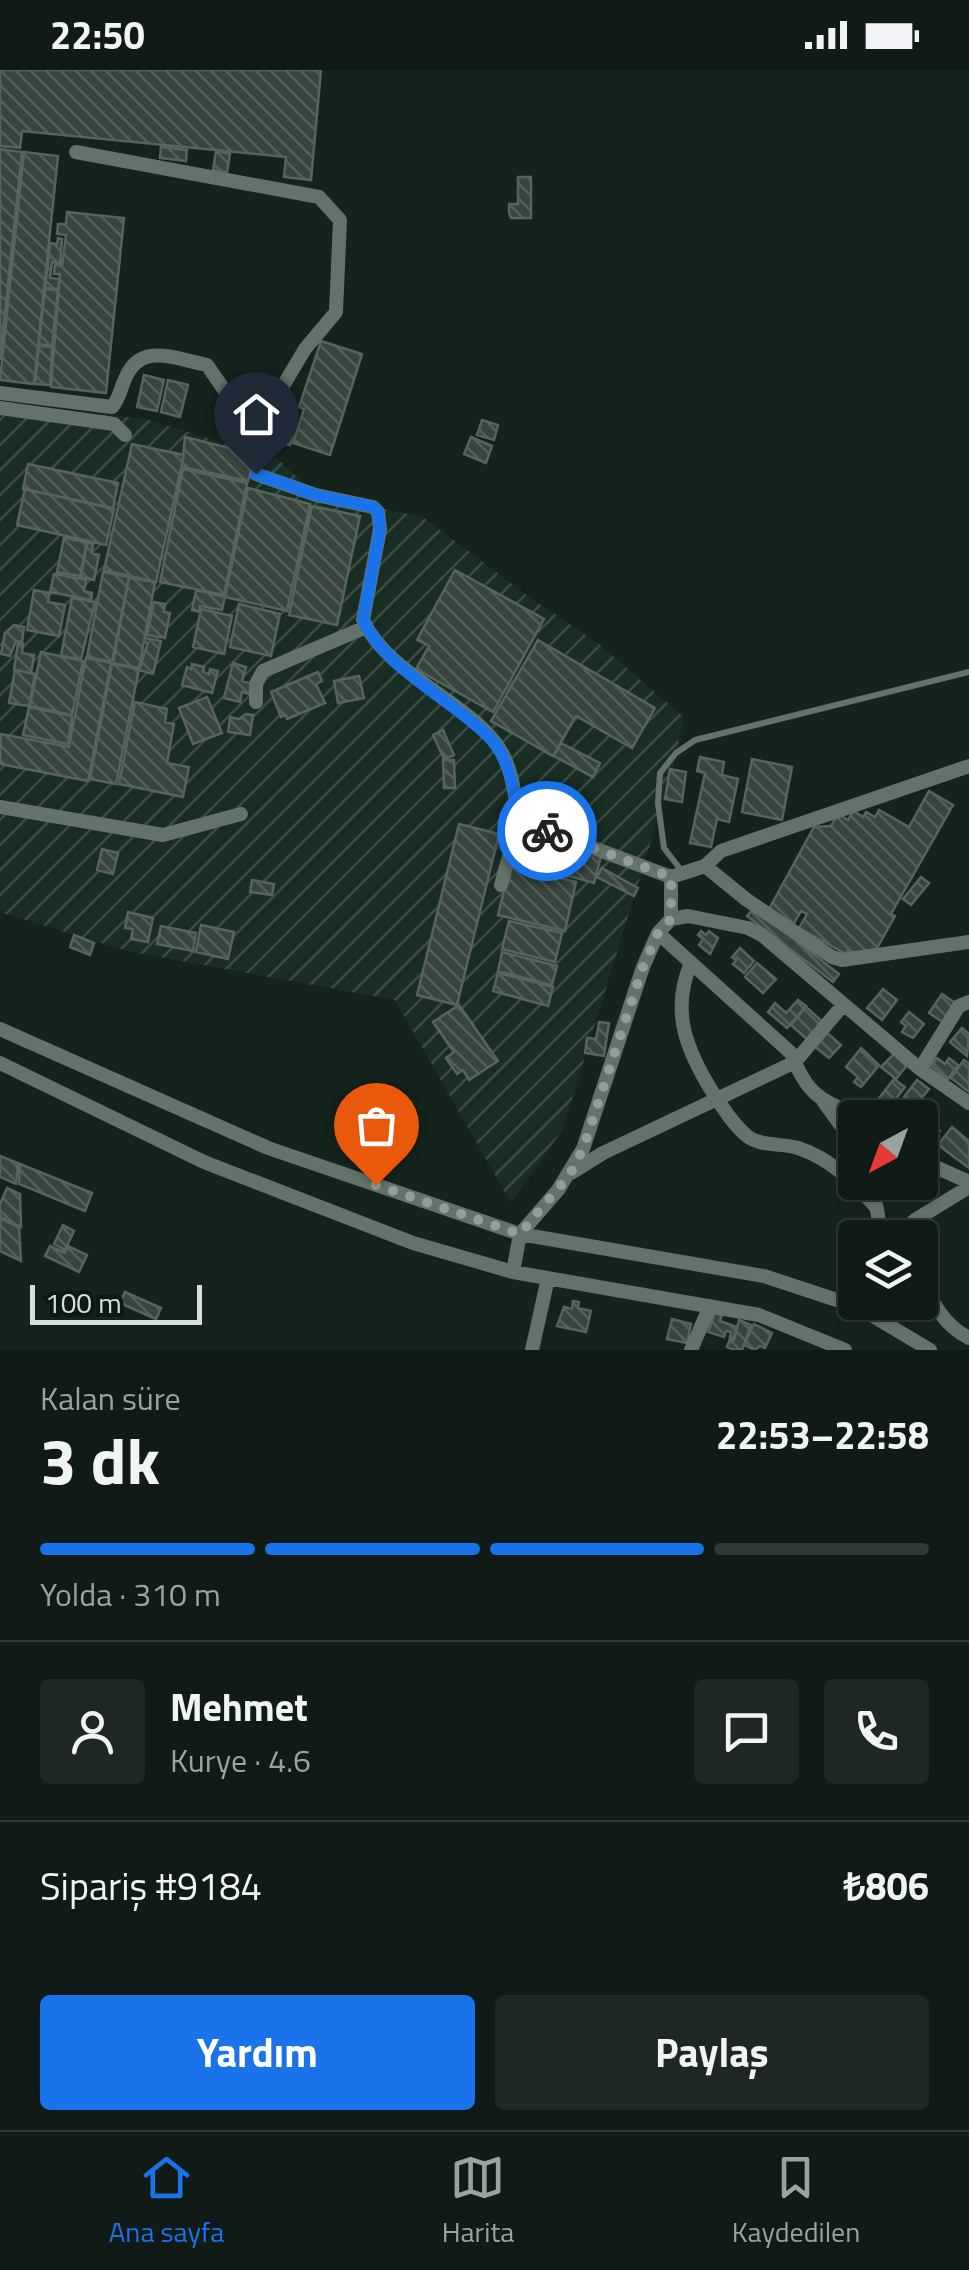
<!DOCTYPE html>
<html lang="tr">
<head>
<meta charset="utf-8">
<style>
	:root { --surface:#101a16; --page:#1e2723; --text:#f1f3f6; --muted:#9ca1a1; --line:#303835; --accent:#1a73e8 }
	body { margin:0; font-family:"Titillium Web",sans-serif; background:var(--page); color:var(--text); height:100vh; display:flex; flex-direction:column; font-size:38px; white-space:nowrap }
	* { box-sizing:border-box; margin:0 }
	p { font-size:32px; color:var(--muted) }
	.icon { flex:none; width:55px; height:55px; fill:none; stroke:currentColor; stroke-width:2; stroke-linecap:round; stroke-linejoin:round }
	.map { position:relative; height:1280px; overflow:hidden }
	.sheet { display:flex; flex-direction:column; background:var(--surface); flex:1 }
	.sheet>* { flex:none }
	.needle { width:65px; rotate:221deg }
	.buttons { position:absolute; left:838px; top:1030px; display:grid; gap:20px }
	.buttons a { display:grid; place-items:center; width:100px; height:100px; border-radius:10px; background:var(--surface); box-shadow:0 2px 8px #0004,0 0 0 2px var(--line); font-size:50px }
	.scale { position:absolute; left:30px; bottom:25px; width:172px; box-sizing:border-box; padding-left:10px; border:5px solid #d7e0db; border-top:0; font-size:28px; line-height:35px; white-space:nowrap; color:#d7e0db; -webkit-text-stroke:8px #0c1913; paint-order:stroke }
	.pin { position:absolute; display:grid; place-items:center; width:85px; height:85px; color:#fff; margin:-102px -42px; border-radius:50% 50% 50% 0; rotate:-45deg; box-shadow:0 0 10px #0007 }
	.pin .icon { rotate:45deg }
	.courier { position:absolute; display:grid; place-items:center; width:100px; height:100px; margin:-50px; border:8px solid #1a73e8; border-radius:50%; background:#fff; color:#222; box-shadow:0 2px 12px #0007 }
	.summary em { font-style:normal; font-weight:700 }
	.summary div { display:flex; flex-direction:column-reverse }
	.summary { display:flex; align-items:center; justify-content:space-between; height:170px; padding:0 40px }
	h1 { font-size:65px; font-weight:700; line-height:75px }
	.bar { display:grid; grid-template-columns:repeat(4,1fr); gap:15px 10px; align-content:center; height:120px; padding:0 40px }
	.bar i { height:12px; border-radius:8px; background:var(--line) }
	.bar .active { background:var(--accent) }
	.bar p { grid-column:span 4 }
	.line { display:flex; align-items:center; gap:25px; padding:0 40px; border-top:2px solid var(--line) }
	.line div { flex:1 }
	.round { display:grid; place-items:center; flex:none; width:105px; height:105px; border-radius:10px; background:var(--page) }
	.button { display:flex; gap:20px; margin-top:auto; padding:20px 40px }
	.button a { flex:1; height:115px; border-radius:10px; background:var(--accent); color:#fff; font-size:40px; font-weight:700; line-height:115px; text-align:center }
	.button a+a { background:var(--page); color:var(--text) }
	.status { display:flex; justify-content:space-between; align-items:center; height:70px; padding:0 50px; background:var(--surface); direction:ltr }
	.status svg { height:28px; fill:currentColor }
	.menu { display:flex; justify-content:space-around; align-items:center; height:140px; border-top:2px solid var(--line); background:var(--surface); font-size:28px; color:var(--muted) }
	.menu a { display:grid; justify-items:center; gap:5px }
	.menu .active { color:var(--accent) }
	.map>svg:first-child { display:block }
	.industrial { fill:url(#industrial-furrows) }
	.building { fill:url(#building-back-hatch); stroke:#55645d; stroke-width:2.5 }
	.lines { fill:none; stroke-linecap:round; stroke-linejoin:round }
	.service { stroke:#63736b; stroke-width:6 }
	.minor { stroke:#63736b; stroke-width:14 }
	.done { stroke:#939e98; stroke-width:10; stroke-dasharray:0 18 }
	.route { stroke:#1a73e8; stroke-width:12 }
</style>
</head>
<body>
<div class="status"><b>22:50</b><svg viewBox="0 0 49 12"><path d="M0 12V9h3v3zM5 12V6h3v6zM10 12V3h3v9zM15 12V0h3v12zM26 1h20v11H26zM47 4h2v5h-2z"/></svg></div>
<div class="map">
<svg width="969" height="1280" viewBox="0 0 969 1280">
	<defs>
		<pattern id="industrial-furrows" width="10" height="10" patternUnits="userSpaceOnUse" patternTransform="scale(2.5)"><rect width="10" height="10" fill="#182d23"/><path d="M-1 1l2-2M0 10L10 0M9 11l2-2" fill="none" stroke="#394b42"/></pattern>
		<pattern id="building-back-hatch" width="6" height="6" patternUnits="userSpaceOnUse" patternTransform="scale(2.5)"><rect width="6" height="6" fill="#37453e"/><path d="M-1 5l2 2M0 0l6 6M5-1l2 2" fill="none" stroke="#536059"/></pattern>
	</defs>
	<rect width="100%" height="100%" fill="#15231d"/>
	<path class="industrial" d="M0,333L145,349L278,389L316,425L423,447L532,529L598,573L684,647L672,703L563,1059L511,1133L395,930L127,881L0,842Z"/>
	<path class="building" d="M0,0H321L311,110L284,107L286,87L22,61L20,78L0,76Z
		M161,77L187,80L186,91L160,88Z
		M0,79L22,82L0,290Z
		M216,81L230,84L227,102L213,100Z
		M24,82L58,86L34,314L0,310Z
		M518,107H531V148H511L509,142V134H518Z
		M67,142L124,148L106,323L51,317L60,204H54L55,195L62,196L66,165L57,164L58,154H66Z
		M58,168L62,169L60,193L52,192L50,208L59,209L58,219L45,218L50,173L57,174Z
		M45,219L58,220L52,276L39,274Z
		M321,271L362,284L330,385L293,373L304,339L299,337Z
		M39,276L52,277L50,315L35,314Z
		M144,305L164,310L157,341L137,337Z
		M168,310L188,315L180,347L161,342Z
		M283,349L296,352L290,375L277,372Z
		M482,350L498,355L494,370L477,365Z
		M185,367L257,385L248,411L182,397Z
		M471,367L492,376L486,393L464,384Z
		M132,374L184,385L156,512L104,500Z
		M28,394L118,413L113,438L23,419Z
		M183,399L247,413L224,525L160,512Z
		M248,418L310,434L287,541L225,527Z
		M25,419L114,439L106,475L17,455Z
		M312,436L360,446L337,555L289,545Z
		M64,468L87,472L80,506L57,502Z
		M87,473L93,474L92,483L99,485L94,510L81,507Z
		M455,500L544,549L493,642L416,599L429,576L417,570Z
		M103,502L129,507L112,592L87,587Z
		M54,504L86,510L84,521L92,523L91,530L50,522Z
		M129,508L155,512L139,598L113,593Z
		M34,520L49,523L48,532L65,535L59,566L27,560Z
		M196,520L225,527L222,540L200,536L199,542L192,540Z
		M72,528L95,532L81,589L61,586Z
		M154,532L165,534L164,542L170,543L165,568L147,565Z
		M239,534L280,544L271,586L230,577Z
		M201,539L232,546L224,584L193,577Z
		M14,555L24,557L22,572L16,571L10,586L1,584L5,563Z
		M145,568L161,571L153,604L139,600L148,573L144,572Z
		M538,570L655,638L632,678L576,646L553,686L491,651Z
		M18,573L23,574L22,583L34,585L31,603L14,600Z
		M41,582L83,591L72,645L30,636Z
		M86,588L111,593L88,711L0,694L1,664L69,677Z
		M233,593L246,597L242,611L252,614L249,624L242,622L240,632L224,628Z
		M112,594L139,599L116,714L90,709Z
		M192,594L204,597L203,602L209,604L210,599L218,601L212,623L182,615L187,597L191,599Z
		M15,600L35,604L29,636L9,633Z
		M318,602L322,611L316,614L325,633L287,649L286,645L281,647L271,622Z
		M359,606L364,628L338,633L334,611Z
		M207,627L222,663L193,674L179,638Z
		M135,632L167,639L165,652L174,654L167,693L189,697L183,727L119,714Z
		M29,637L72,646L68,674L23,665Z
		M246,644L253,645L250,665L228,662L230,647L239,649Z
		M443,660L454,685L444,689L433,665Z
		M561,673L600,693L593,707L554,686Z
		M700,687L724,692L722,705L738,709L729,752L717,749L711,777L690,773L705,703L697,701Z
		M752,689L792,697L782,750L742,742Z
		M443,690H454L455,718H444Z
		M670,699L686,702L682,732L665,729Z
		M929,721L953,735L891,844L895,846L872,887L860,886L848,880L846,884L799,858L807,844L801,841L793,855L768,841L814,757L831,756L838,744L848,750L853,741L863,747L866,742L875,747L879,740L909,757Z
		M459,754L499,764L457,935L417,925Z
		M102,779L118,783L113,804L97,800Z
		M539,779L554,783L550,802L534,798Z
		M586,781L601,786L594,813L551,801L556,783L583,791Z
		M510,796L576,812L565,861L498,845Z
		M602,798L638,818L634,826L597,807Z
		M921,807L929,813L911,835L903,829Z
		M252,810L274,814L272,825L250,822Z
		M754,838L839,904L833,912L747,846Z
		M128,842L153,848L148,872L131,869L133,859L125,858Z
		M509,851L562,863L555,892L502,879Z
		M201,855L234,862L228,889L196,882Z
		M161,856L196,863L193,881L157,874Z
		M701,861L706,865L709,861L718,868L710,884L699,875L703,869L698,865Z
		M74,865L94,873L90,885L70,877Z
		M740,878L754,891L744,903L733,894L736,890L732,887Z
		M502,882L557,896L552,915L498,901Z
		M757,893L776,909L763,923L745,907Z
		M498,903L553,917L548,936L493,921Z
		M883,919L897,930L882,950L867,938Z
		M942,924L955,933L944,953L929,943Z
		M798,930L806,936L787,958L768,942L775,933L786,943Z
		M459,935L498,991L469,1010L463,1000L457,1004L446,988L454,982L433,952Z
		M806,937L825,954L810,972L791,955Z
		M909,942L924,954L913,968L902,962L906,956L901,952Z
		M599,952L609,953L604,986L585,983L587,968L596,969Z
		M962,958L969,964L967,986L950,972Z
		M825,961L841,975L829,988L813,975Z
		M861,978L879,995L861,1017L854,1012L858,1007L846,997Z
		M896,982L909,993L896,1009L881,997Z
		M937,988L945,994L949,988L958,995L948,1009L931,996Z
		M964,990L969,993V1022L951,1008Z
		M894,1009L905,1017L887,1040L876,1032Z
		M917,1010L929,1019L915,1036L904,1027Z
		M912,1039L940,1061L929,1074L920,1067V1048H905Z
		M952,1057L969,1071V1098L938,1075Z
		M0,1086L18,1093L16,1114L0,1107Z
		M20,1094L92,1123L85,1141L19,1114Z
		M7,1118L20,1124L21,1157L0,1147V1134Z
		M0,1148L19,1157L21,1191L0,1181Z
		M63,1155L74,1161L65,1180L54,1174Z
		M50,1176L65,1183L68,1176L87,1185L79,1202L45,1186Z
		M125,1222L161,1238L156,1249L120,1233Z
		M573,1231L579,1232L578,1238L591,1241L586,1262L557,1256L564,1237L572,1239Z
		M715,1243L722,1245L720,1251L737,1257L733,1268L730,1267L731,1262L726,1261L724,1267L708,1262Z
		M672,1249L691,1254L687,1273L667,1269Z
		M739,1250L751,1255L742,1280H735L727,1277L730,1269L734,1270Z
		M754,1254L772,1263L765,1278L760,1276L755,1280L744,1275Z"/>
	<g class="lines">
		<path class="service" d="M681,800L664,778L658,733L660,703L676,683L695,670L969,602"/>
		<path class="minor" d="M0,323L112,337C120,328 120,319 125,309C140,271 176,289 207,295L236,337L252,345L271,336L305,279L336,242L340,150L319,127L76,82
			M0,338L114,354L125,365
			M256,404L316,425L373,437L378,442L380,459L363,550C388,606 475,634 502,683C513,703 515,728 519,750L671,807V849
			M256,632V614L263,601L366,557
			M0,737L163,765L241,744
			M705,796L721,781L969,696
			M671,807L705,796L747,830L832,887L842,890L969,872
			M501,815L519,750
			M658,863L791,983C808,1027 821,1030 862,1048
			M691,893C670,942 687,981 713,1023C723,1038 733,1054 747,1066C761,1077 782,1073 798,1078C832,1089 854,1113 877,1138
			M0,959L268,1078L520,1164L764,1206L858,1237L930,1280
			M0,993L204,1092L413,1173L513,1202L759,1245L845,1280
			M920,999L959,936L969,932
			M823,1031L855,1075
			M920,1090L969,1112
			M571,1103L603,1083L795,992L843,935
			M872,1112L882,1168
			M896,1168L915,1150L969,1117
			M920,1200C928,1227 943,1255 969,1268
			M513,1202L520,1164L558,1120L583,1079L643,897L658,863L671,849L688,846L748,858L762,865L920,999L969,1033
			M532,1280L548,1208
			M691,1280L710,1236"/>
	</g>
	<g class="lines">
		<path class="done" d="M376,1115L520,1164L570,1104L583,1079L643,897L658,863L671,849V807L547,761"/>
		<path class="route" d="M256,404L316,425L373,437L378,442L380,459L363,550C385,599 455,631 492,670C511,693 514,722 519,750L547,761"/>
	</g>
</svg>
<div class="buttons">
<a><svg class="needle" viewBox="-14 -14 28 28"><path d="M0-13l5 13h-10z" fill="#e53935"/><path d="M0 13l5-13h-10z" fill="#9ca1a1"/></svg></a>
<a><svg class="icon" aria-label="layers" viewBox="0 0 24 24"><path d="M12 4l9 5-9 5-9-5zM3 14l9 5 9-5"/></svg></a>
</div>
<div class="scale">100 m</div>
<div class="pin" style="left:376px;top:1115px;background:#ea580c"><svg class="icon" aria-label="bag" viewBox="0 0 24 24"><path d="M5 8h14l-1 12H6zM9 8a3 3 0 0 1 6 0"/></svg></div>
<div class="pin" style="left:256px;top:404px;background:#1f2937"><svg class="icon" aria-label="home" viewBox="0 0 24 24"><path d="M3 11l9-7 9 7M6 9v11h12V9"/></svg></div>
<div class="courier" style="left:547px;top:761px"><svg class="icon" aria-label="bike" viewBox="0 0 24 24"><circle cx="6" cy="16" r="4"/><circle cx="18" cy="16" r="4"/><path d="M6 16l4-8h5l3 8M10 8l3 8H6M13 5h3"/></svg></div>
</div>
<section class="sheet">
<div class="summary"><div><h1>3 dk</h1><p>Kalan süre</p></div><em>22:53–22:58</em></div>
<div class="bar"><i class="active"></i><i class="active"></i><i class="active"></i><i></i><p>Yolda · 310 m</p></div>
<div class="line" style="height:180px"><a class="round"><svg class="icon" aria-label="person" viewBox="0 0 24 24"><circle cx="12" cy="8" r="4"/><path d="M4 21q1-7 8-7t8 7"/></svg></a><div><b>Mehmet</b><p>Kurye · 4.6</p></div><a class="round"><svg class="icon" aria-label="chat" viewBox="0 0 24 24"><path d="M4 5h16v11H9l-5 4z"/></svg></a><a class="round"><svg class="icon" aria-label="phone" viewBox="0 0 24 24"><path d="M5 4h4l2 5-3 2q2 4 5 5l2-3 5 2v4C11 20 4 13 5 4z"/></svg></a></div>
<div class="line" style="height:130px"><div>Sipariş #9184</div><b>₺806</b></div>
<div class="button"><a>Yardım</a><a>Paylaş</a></div>
</section>
<nav class="menu">
<a class="active"><svg class="icon" aria-label="home" viewBox="0 0 24 24"><path d="M3 11l9-7 9 7M6 9v11h12V9"/></svg>Ana sayfa</a>
<a><svg class="icon" aria-label="map" viewBox="0 0 24 24"><path d="M3 6l6-2 6 2 6-2v14l-6 2-6-2-6 2zM9 4v14M15 6v14"/></svg>Harita</a>
<a><svg class="icon" aria-label="saved" viewBox="0 0 24 24"><path d="M7 4h10v16l-5-4-5 4z"/></svg>Kaydedilen</a>
</nav>
</body>
</html>
